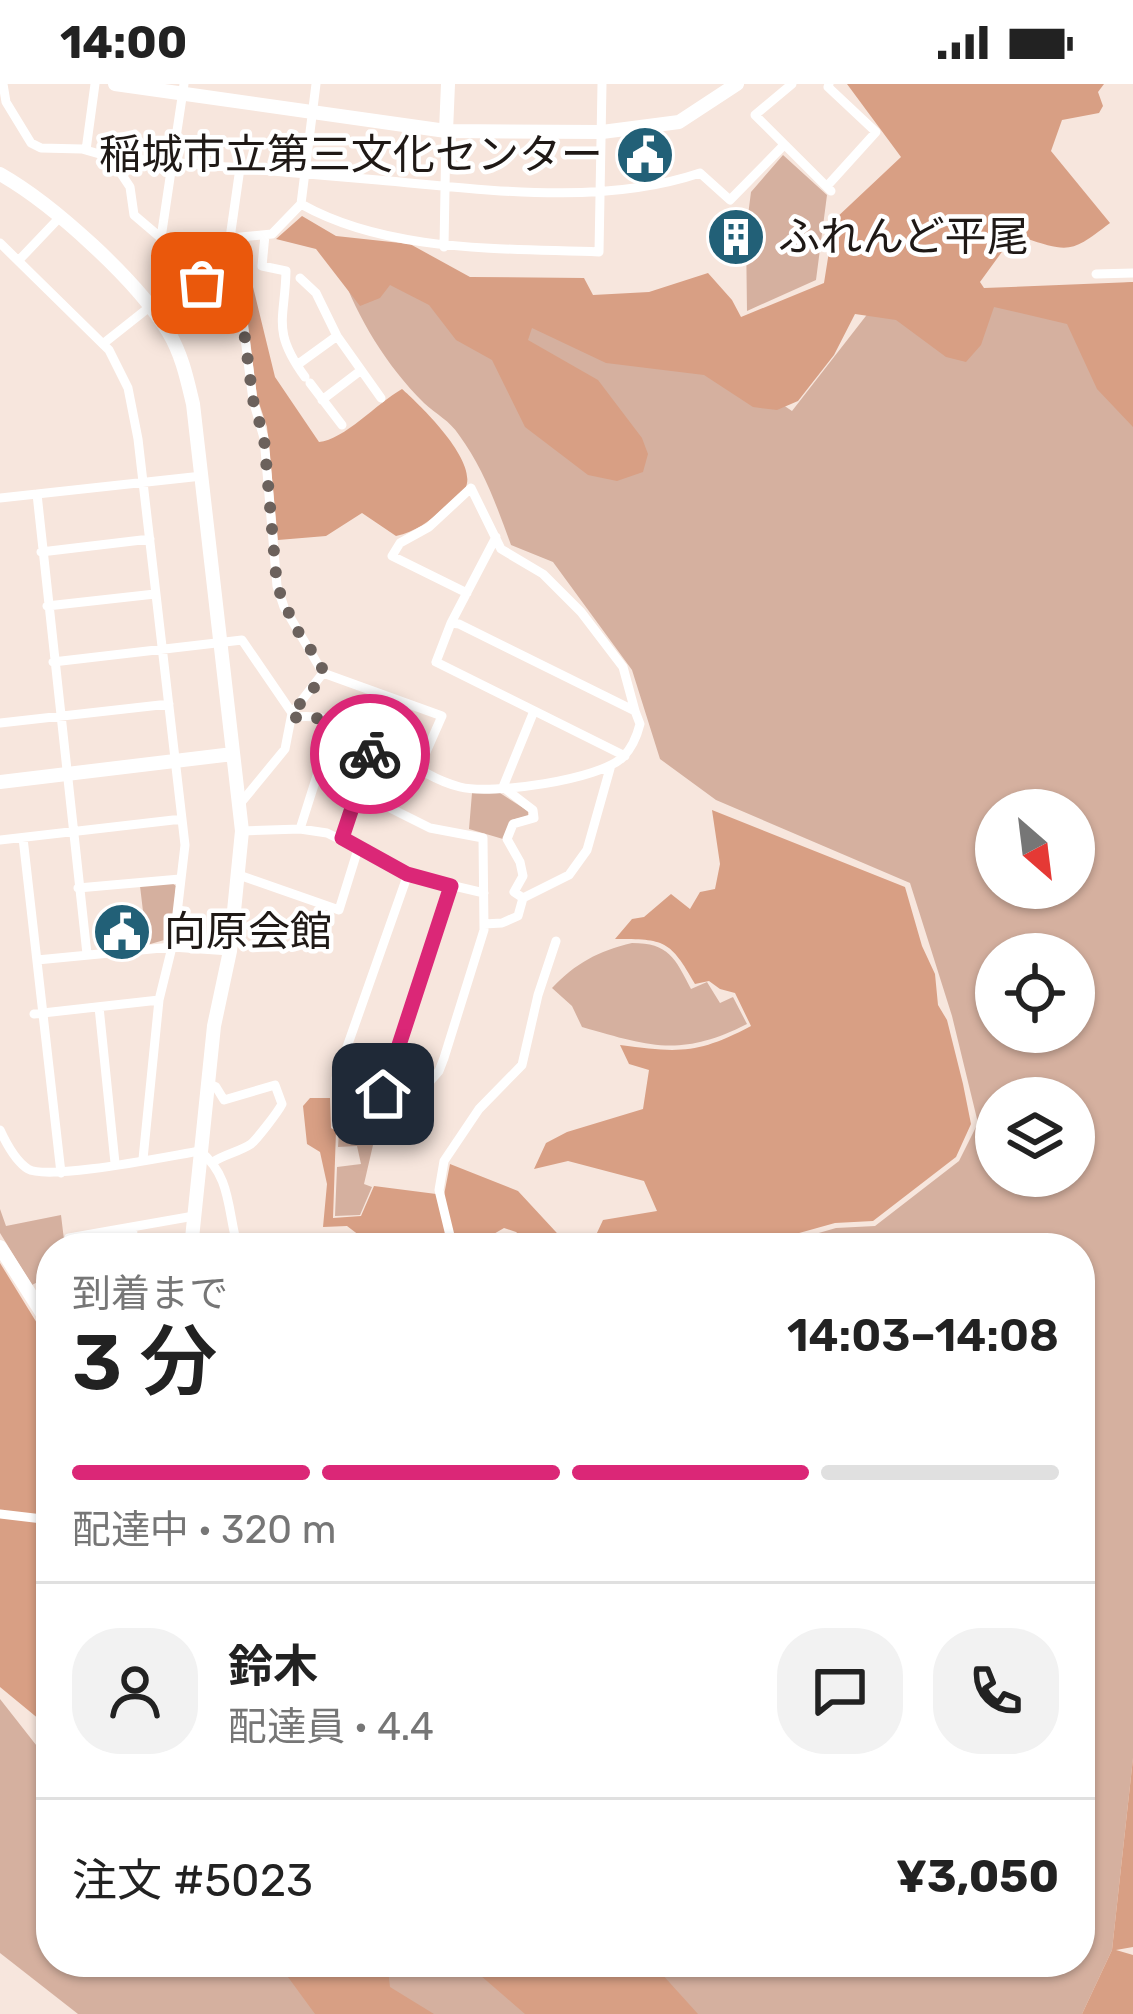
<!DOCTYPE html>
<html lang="ja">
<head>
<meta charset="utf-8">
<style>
	:root { --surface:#fff; --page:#f2f2f2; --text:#222; --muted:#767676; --line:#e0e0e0; --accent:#db2777 }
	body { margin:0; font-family:Rubik,"Noto Sans JP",sans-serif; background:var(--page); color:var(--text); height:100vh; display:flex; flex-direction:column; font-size:45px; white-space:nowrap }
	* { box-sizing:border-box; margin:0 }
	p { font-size:39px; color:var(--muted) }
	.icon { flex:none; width:66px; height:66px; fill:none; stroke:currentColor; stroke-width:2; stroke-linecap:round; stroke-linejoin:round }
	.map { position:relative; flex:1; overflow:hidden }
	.panel { position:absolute; left:36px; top:1149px; width:1059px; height:744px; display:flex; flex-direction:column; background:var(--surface); border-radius:48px; box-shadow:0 3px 9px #0004 }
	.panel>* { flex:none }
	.needle { width:78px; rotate:152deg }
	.tools { position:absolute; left:975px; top:705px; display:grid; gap:24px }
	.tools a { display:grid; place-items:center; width:120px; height:120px; border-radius:50%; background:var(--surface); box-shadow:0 3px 9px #0004; font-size:60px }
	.pin { position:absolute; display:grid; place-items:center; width:102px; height:102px; color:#fff; margin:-51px; border-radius:24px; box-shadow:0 6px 18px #0006 }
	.courier { position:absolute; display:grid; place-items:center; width:120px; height:120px; margin:-60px; border:9px solid #db2777; border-radius:50%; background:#fff; color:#222; box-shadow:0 3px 15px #0007 }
	.head em { font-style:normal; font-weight:600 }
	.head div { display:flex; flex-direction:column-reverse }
	.head { display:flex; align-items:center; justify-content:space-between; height:204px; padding:0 36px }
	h1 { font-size:78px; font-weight:600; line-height:90px }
	.bar { display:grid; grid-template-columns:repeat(4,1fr); gap:18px 12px; align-content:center; height:144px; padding:0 36px }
	.bar i { height:15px; border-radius:9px; background:var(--line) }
	.bar .current { background:var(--accent) }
	.bar p { grid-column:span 4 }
	.line { display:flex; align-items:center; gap:30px; padding:0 36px; border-top:3px solid var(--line) }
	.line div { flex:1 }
	.round { display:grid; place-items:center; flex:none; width:126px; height:126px; border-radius:48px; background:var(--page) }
	.status { display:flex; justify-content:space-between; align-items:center; height:84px; padding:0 60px; background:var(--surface); direction:ltr }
	.status svg { height:33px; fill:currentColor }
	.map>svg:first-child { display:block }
	.green { fill:#d5b09f; fill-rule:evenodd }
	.forest { fill:#d89f84 }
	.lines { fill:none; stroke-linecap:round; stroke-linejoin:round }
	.street { stroke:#fff; stroke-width:9 }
	.secondary { stroke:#fff; stroke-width:14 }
	.done { stroke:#6b615c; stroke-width:12; stroke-dasharray:0 21.6 }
	.route { stroke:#db2777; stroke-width:15 }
	.labels { text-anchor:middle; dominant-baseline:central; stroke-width:9; stroke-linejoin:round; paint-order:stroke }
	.poi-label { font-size:42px; fill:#1f1916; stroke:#fff; text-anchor:start }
</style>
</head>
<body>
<div class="status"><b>14:00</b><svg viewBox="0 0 49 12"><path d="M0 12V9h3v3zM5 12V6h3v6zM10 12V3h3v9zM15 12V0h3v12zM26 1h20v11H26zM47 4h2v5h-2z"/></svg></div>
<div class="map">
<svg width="1133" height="1930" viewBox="0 0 1133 1930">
	<rect width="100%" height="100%" fill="#f7e6dd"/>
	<path class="green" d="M783,71L827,111L816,196L747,227L746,147L751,108Z
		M340,185L628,216L792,327L869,228L1133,198V1674L1112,1866L1082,1930H78L0,1869V1615L51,1680V1878H1080V1164H743L791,1157L836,1144L875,1142L959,1077L978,1039L952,932L910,799L716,716L660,675L632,586L553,478L511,461C497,423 484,385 459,351C450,337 436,330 424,319C386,281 358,235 340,185ZM996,726H1074V804H996ZM996,870H1074V948H996ZM996,1014H1074V1092H996Z
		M472,709H500L528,727V732L511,736L503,755L469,745Z
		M172,799L176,802L171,854L147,861L140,802Z
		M632,859C669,859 675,874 691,905L707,898L720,919L733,913L747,940C680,974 649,962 582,943L572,922L552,904C576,879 598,867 632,859Z
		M339,1048L373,1061L364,1100L372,1103L360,1131L335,1132L337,1083L361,1080L357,1062L338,1063Z
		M0,1125L6,1142L61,1131L65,1164H51V1179L45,1180L47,1193L32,1201L0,1149Z"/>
	<path class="forest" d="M847,0H1104L1098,8L1103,22L1099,29L1062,36L1051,67L1110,139C1073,167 1071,170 1025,154L1004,165L980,198L984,204L1133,198V343L1097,305L1067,240L994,223L981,261L966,278L946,273L896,236L855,230L834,271L798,317L777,326L753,323L704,291L606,279L532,244L528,256L598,296L642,354L648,370L643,388L617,397L588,391L525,343L492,276L456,256L429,221L390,201L380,214L360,222L316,165L276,155L302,132L336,152L410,160L470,193L584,194L593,211L649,208L708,189L732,216L741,233L824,199L834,136L901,73Z
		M234,196L250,222L252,220L244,206L253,203L275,293L319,358C344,356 377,319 402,305C419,320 480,378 465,405C461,411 450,419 444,424C430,437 415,448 396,452L362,429L326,452L278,456L267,343L257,313L247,231Z
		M712,726L905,803L922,862L935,890L938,921L947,936L963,1000L971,1040L956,1073L873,1137L835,1139L792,1151L701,1164H535L516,1148L504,1144L492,1151L487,1164H376L347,1142L323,1143L327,1100L320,1068L307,1060L303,1022L310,1014H330L331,1044L336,1047L333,1134L361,1132L374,1102L444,1111L450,1080L518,1107L568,1161L596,1151L603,1136L657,1127L644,1097L568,1077L534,1085L546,1059L567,1048L643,1025L649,986L629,980L620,961C679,969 698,970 751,942L735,909L720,905L709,897L695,900C670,856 665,855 615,855L632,835L644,833L671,810L690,825L700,808L715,805L720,780Z
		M0,1179L40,1244L51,1255V1645L0,1603Z
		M1133,1674V1863L1116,1866L1133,1871V1930H1082L1112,1866Z
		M277,1878H387L390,1903L434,1930H315Z
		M471,1878H651L698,1930H525L480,1891Z"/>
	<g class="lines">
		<path class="street" d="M3,0L6,18L31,59L41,64L82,65L110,73C199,81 288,88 378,96C482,105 599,123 700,89L730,116L783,62
			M184,0L161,154L162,163L189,189L206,188L230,154L240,84
			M792,0L755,31L831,107
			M86,66L95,0
			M110,73L130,103L134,131L161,154
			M828,101L876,48L828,3L829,0
			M301,120C388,169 502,164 599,168L602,0
			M265,151L262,182L286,187C285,236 271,246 305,293
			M230,154L272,150L301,120L316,0
			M0,159L109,266L128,304L138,355L185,761L174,855L159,916L143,1075
			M224,162L227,195L243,239L253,316L264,354L277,502L284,523L323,589L292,629L285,665L239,721
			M444,163L446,47
			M20,175L60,133
			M1096,190L1133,189
			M300,194L316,209L337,252L381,314
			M104,259L176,202L227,195
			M297,281L337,252
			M310,299L342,341
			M322,316L360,287
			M37,410L87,870
			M0,414L202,392
			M41,468L150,455
			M467,509L392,472L400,459L429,443L471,404L501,465L543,490L581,528L623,583L635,627
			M47,522L155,510
			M451,539L496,453
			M53,578L242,556L292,629
			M323,589L442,632L419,684
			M291,634C356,622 402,689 460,703C491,711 600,696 623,673C632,664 637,652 640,640L635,627L459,540L451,539L436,578L625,672
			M0,639L169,620
			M356,707L430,744L483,754L484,846L444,974L439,987L379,1056L337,1041L336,994L408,790
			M300,745L334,638
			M242,747L300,745L327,749L416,793L484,809
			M23,754L61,1089
			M342,754L375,656
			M0,756L182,735
			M239,791L339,826L358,765
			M78,804L180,795
			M523,814L514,808L523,792L520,778L507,755L513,740L534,734L533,726L503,703L534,627
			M484,840L502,839L518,832L523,814L569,791L587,766L611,681
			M37,876L172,863L230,867
			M99,923L115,1079
			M34,930L159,916
			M209,1000L216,1003L224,1016L275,1001L282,1020C278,1028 257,1055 251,1060C239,1068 225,1070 213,1078
			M405,1028L383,1010L451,802
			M0,1046C6,1059 15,1077 28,1085C48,1097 169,1072 200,1067C232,1093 227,1127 238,1164
			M70,1164L69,1154L194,1132
			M132,1164L133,1144
			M453,1164L439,1106L444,1077L479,1025L522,981L538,911L556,857
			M0,1430L51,1436"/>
		<path class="secondary" d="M115,0L446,47L602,48L679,38L737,0
			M446,47L448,0
			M0,90C53,120 138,197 169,249C182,271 187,295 193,320L242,747L230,867L214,942L191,1164
			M0,698L233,670
			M0,1163L51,1243"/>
	</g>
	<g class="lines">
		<path class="done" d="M202,199L227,195L243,239L253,316L264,354L277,502L295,543L322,582C322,604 299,615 291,634L311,632L375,656L370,670"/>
		<path class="route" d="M370,670L342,754L407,790L451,802L383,1010"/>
	</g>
	<defs>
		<g id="civic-disc" transform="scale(3)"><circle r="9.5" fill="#226077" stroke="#fff"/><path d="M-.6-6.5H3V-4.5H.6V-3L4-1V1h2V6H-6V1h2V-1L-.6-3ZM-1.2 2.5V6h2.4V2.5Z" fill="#fff"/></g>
		<g id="building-disc" transform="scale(3)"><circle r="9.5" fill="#226077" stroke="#fff"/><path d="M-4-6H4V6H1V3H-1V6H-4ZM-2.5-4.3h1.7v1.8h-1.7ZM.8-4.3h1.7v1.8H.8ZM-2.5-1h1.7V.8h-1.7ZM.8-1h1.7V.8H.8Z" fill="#fff"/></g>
	</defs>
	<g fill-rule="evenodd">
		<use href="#civic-disc" x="645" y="71"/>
		<use href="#building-disc" x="736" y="153"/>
		<use href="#civic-disc" x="122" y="848"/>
	</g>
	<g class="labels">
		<g class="poi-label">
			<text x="603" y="71" text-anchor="end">稲城市立第三文化センター</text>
			<text x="778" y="153">ふれんど平尾</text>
			<text x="164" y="848">向原会館</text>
		</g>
	</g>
</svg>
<div class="tools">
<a><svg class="needle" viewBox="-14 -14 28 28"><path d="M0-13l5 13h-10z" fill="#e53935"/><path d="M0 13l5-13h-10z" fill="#767676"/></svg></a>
<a><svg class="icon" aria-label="locate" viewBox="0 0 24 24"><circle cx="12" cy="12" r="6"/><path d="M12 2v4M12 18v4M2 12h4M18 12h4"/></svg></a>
<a><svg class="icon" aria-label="layers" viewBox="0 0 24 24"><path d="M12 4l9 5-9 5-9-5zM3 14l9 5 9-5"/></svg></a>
</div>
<div class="pin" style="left:202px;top:199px;background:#ea580c"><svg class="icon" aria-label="bag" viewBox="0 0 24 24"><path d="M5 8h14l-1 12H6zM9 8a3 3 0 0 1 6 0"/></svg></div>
<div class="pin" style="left:383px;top:1010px;background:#1f2937"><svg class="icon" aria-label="home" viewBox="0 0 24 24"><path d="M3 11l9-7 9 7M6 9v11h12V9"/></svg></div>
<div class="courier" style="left:370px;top:670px"><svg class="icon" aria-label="bike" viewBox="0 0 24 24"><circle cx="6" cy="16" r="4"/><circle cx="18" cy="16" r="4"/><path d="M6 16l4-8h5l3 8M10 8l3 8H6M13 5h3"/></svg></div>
<section class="panel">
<div class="head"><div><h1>3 分</h1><p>到着まで</p></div><em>14:03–14:08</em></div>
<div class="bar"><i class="current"></i><i class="current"></i><i class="current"></i><i></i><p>配達中 · 320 m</p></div>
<div class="line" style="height:216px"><a class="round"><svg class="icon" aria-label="person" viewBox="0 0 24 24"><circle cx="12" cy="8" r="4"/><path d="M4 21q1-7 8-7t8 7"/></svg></a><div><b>鈴木</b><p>配達員 · 4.4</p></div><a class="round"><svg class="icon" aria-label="chat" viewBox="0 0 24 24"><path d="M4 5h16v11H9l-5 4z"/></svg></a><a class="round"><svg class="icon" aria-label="phone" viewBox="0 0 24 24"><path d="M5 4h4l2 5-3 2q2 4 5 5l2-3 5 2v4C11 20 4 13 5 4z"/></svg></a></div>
<div class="line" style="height:156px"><div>注文 #5023</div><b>¥3,050</b></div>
</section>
</div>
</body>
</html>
